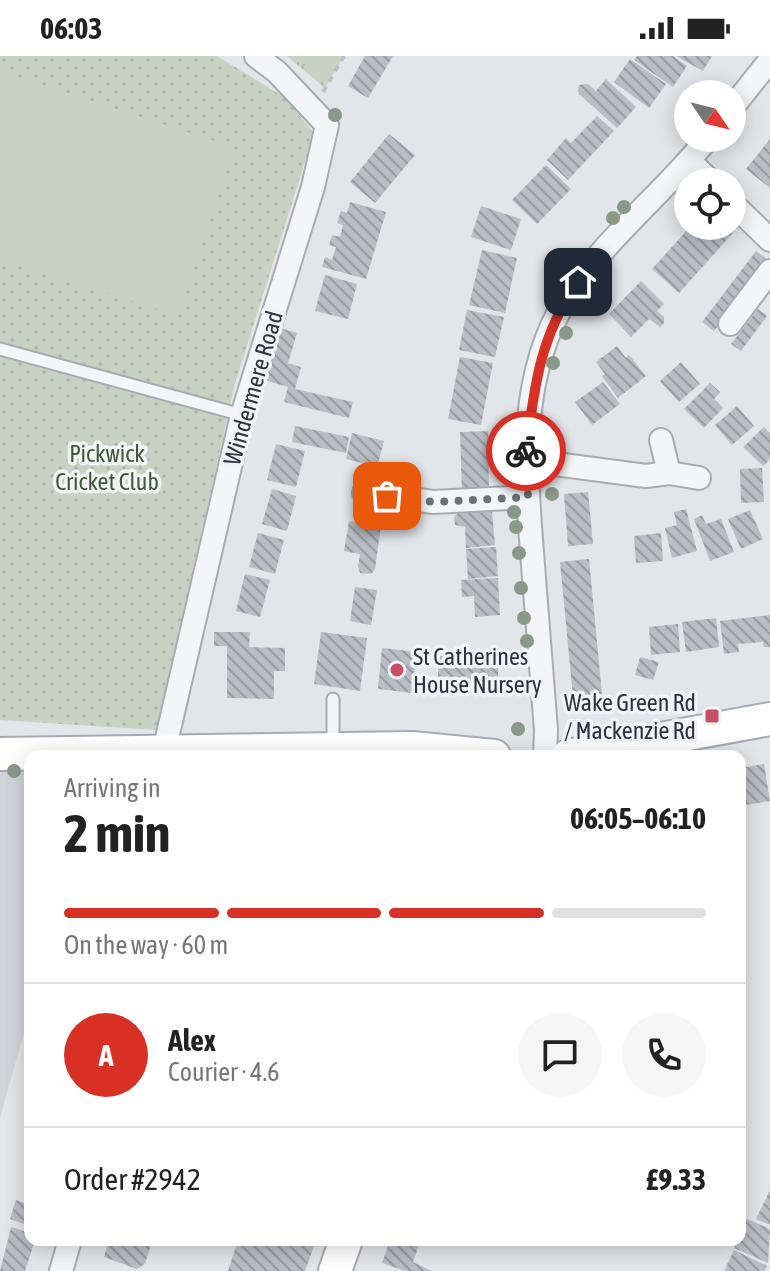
<!DOCTYPE html>
<html lang="en">
<head>
<meta charset="utf-8">
<style>
	:root { --surface:#fff; --page:#f6f6f6; --text:#222; --muted:#767676; --line:#e0e0e0; --accent:#d93025 }
	body { margin:0; font-family:"Asap Condensed",sans-serif; background:var(--page); color:var(--text); height:100vh; display:flex; flex-direction:column; font-size:30px; white-space:nowrap }
	* { box-sizing:border-box; margin:0 }
	p { font-size:26px; color:var(--muted) }
	.icon { flex:none; width:44px; height:44px; fill:none; stroke:currentColor; stroke-width:2; stroke-linecap:round; stroke-linejoin:round }
	.map { position:relative; flex:1; overflow:hidden }
	.details { position:absolute; left:24px; top:694px; width:722px; height:496px; display:flex; flex-direction:column; background:var(--surface); border-radius:16px; box-shadow:0 4px 20px #0003 }
	.details>* { flex:none }
	.needle { width:52px; rotate:125deg }
	.fabs { position:absolute; left:674px; top:24px; display:grid; gap:16px }
	.fabs a { display:grid; place-items:center; width:72px; height:72px; border-radius:50%; background:var(--surface); box-shadow:0 4px 20px #0003; font-size:40px }
	.pin { position:absolute; display:grid; place-items:center; width:68px; height:68px; color:#fff; margin:-34px; border-radius:16px; box-shadow:0 4px 12px #0006 }
	.courier { position:absolute; display:grid; place-items:center; width:80px; height:80px; margin:-40px; border:6px solid #d93025; border-radius:50%; background:#fff; color:#222; box-shadow:0 2px 10px #0007 }
	.overview em { font-style:normal; font-weight:700 }
	.overview div { display:flex; flex-direction:column-reverse }
	.overview { display:flex; align-items:center; justify-content:space-between; height:136px; padding:0 40px }
	h1 { font-size:52px; font-weight:700; line-height:60px }
	.bar { display:grid; grid-template-columns:repeat(4,1fr); gap:12px 8px; align-content:center; height:96px; padding:0 40px }
	.bar i { height:10px; border-radius:6px; background:var(--line) }
	.bar .on { background:var(--accent) }
	.bar p { grid-column:span 4 }
	.line { display:flex; align-items:center; gap:20px; padding:0 40px; border-top:2px solid var(--line) }
	.line div { flex:1 }
	.round { display:grid; place-items:center; flex:none; width:84px; height:84px; border-radius:42px; background:var(--page) }
	.status { display:flex; justify-content:space-between; align-items:center; height:56px; padding:0 40px; background:var(--surface); direction:ltr }
	.status svg { height:22px; fill:currentColor }
	.map>svg:first-child { display:block }
	.built { fill:#d0d4db }
	.grass { fill:url(#grass-tufts) }
	.park { fill:url(#park-dots) }
	.pitch { fill:#c7d2c3 }
	.building { fill:url(#building-back-hatch) }
	.lines { fill:none; stroke-linecap:round; stroke-linejoin:round }
	.lane-casing { stroke:#a7acb3; stroke-width:15 }
	.street-casing { stroke:#a7acb3; stroke-width:26 }
	.secondary-casing { stroke:#a7acb3; stroke-width:36 }
	.path { stroke:#bcbfc4; stroke-width:4; stroke-dasharray:6 6; stroke-linecap:butt }
	.lane { stroke:#f4f5f8; stroke-width:11 }
	.street { stroke:#f4f5f8; stroke-width:22 }
	.secondary { stroke:#fff; stroke-width:32 }
	.tree { fill:#899988 }
	.done { stroke:#6b717b; stroke-width:8; stroke-dasharray:0 14.4 }
	.route { stroke:#d93025; stroke-width:10 }
	.poi-dot { fill:#c55063; stroke:#f1f3f7; stroke-width:3 }
	.labels { text-anchor:middle; dominant-baseline:central; stroke-width:7; stroke-linejoin:round; paint-order:stroke }
	.street-label { font-size:24px; fill:#2b3340; stroke:#f1f3f7 }
	.park-label { font-size:24px; fill:#405a39; stroke:#f1f3f7 }
	.poi-label { font-size:24px; fill:#2b3340; stroke:#f1f3f7; text-anchor:start }
</style>
</head>
<body>
<div class="status"><b>06:03</b><svg viewBox="0 0 49 12"><path d="M0 12V9h3v3zM5 12V6h3v6zM10 12V3h3v9zM15 12V0h3v12zM26 1h20v11H26zM47 4h2v5h-2z"/></svg></div>
<div class="map">
<svg width="770" height="1215" viewBox="0 0 770 1215">
	<defs>
		<pattern id="grass-tufts" width="24" height="20" patternUnits="userSpaceOnUse" patternTransform="scale(2)"><rect width="24" height="20" fill="#c7d2c3"/><path d="M3 7l-1-3M5 7V3M7 7l1-3M15 17l-1-3M17 17v-4M19 17l1-3" fill="none" stroke="#abb5a9"/></pattern>
		<pattern id="park-dots" width="8" height="8" patternUnits="userSpaceOnUse" patternTransform="scale(2)"><rect width="8" height="8" fill="#c7d2c3"/><path d="M2 2h.1M6 6h.1" fill="none" stroke="#abb5a9" stroke-width="1.8" stroke-linecap="round"/></pattern>
		<pattern id="building-back-hatch" width="6" height="6" patternUnits="userSpaceOnUse" patternTransform="scale(2)"><rect width="6" height="6" fill="#b9bec6"/><path d="M-1 5l2 2M0 0l6 6M5-1l2 2" fill="none" stroke="#979ba2"/></pattern>
	</defs>
	<rect width="100%" height="100%" fill="#e2e5e9"/>
	<path class="built" d="M0,710L30,712V956L0,1061Z"/>
	<path class="grass" d="M287,0H344L325,32Z"/>
	<path class="park" d="M0,0H217L284,41L314,77L235,328L157,674L0,664Z"/>
	<path class="pitch" d="M0,15L233,91L178,260L0,203Z"/>
	<path class="building" d="M365,0H393L368,42L348,30Z
		M637,0H673L687,10L673,31L634,4Z
		M676,0H712L703,15Z
		M630,3L666,28L649,52L614,26Z
		M606,23L636,51L617,72L579,38L578,33L579,29L588,28L596,35Z
		M597,60L614,75L568,124L547,104L566,82L571,87Z
		M389,78L415,99L375,147L350,126Z
		M770,83V132L746,113Z
		M546,109L571,133L537,168L512,144Z
		M350,146L386,156L366,223L322,211L325,201L332,204L336,191L329,189L332,179L340,181L343,169L337,167L341,155L347,157Z
		M481,150L521,163L511,194L471,181Z
		M732,160L741,168L679,237L652,213L691,170H732Z
		M482,194L517,202L505,257L469,249Z
		M756,195L768,204L714,275L702,266Z
		M325,219L357,228L348,263L315,255Z
		M641,225L664,248L657,255L664,261V267L660,271L649,263L631,281L609,258Z
		M758,253L767,260L741,295L731,288Z
		M467,254L504,261L495,301L459,294Z
		M280,272L297,277L288,307L301,311L295,333L353,346L349,362L284,346L288,331L265,324Z
		M617,290L626,302L629,299L646,320L618,342L602,320L605,318L596,306Z
		M460,301L493,307L481,369L448,363Z
		M681,306L700,328L679,346L660,325Z
		M603,326L620,348L592,369L575,346Z
		M710,327L720,336L714,343L723,352L704,372L684,353Z
		M737,350L754,370L732,389L715,369Z
		M295,370L349,381L346,397L292,386Z
		M764,371L770,377V403L763,410L743,391Z
		M488,375L489,436L462,437L460,376Z
		M352,377L384,385L377,411L346,403Z
		M276,388L305,395L296,431L267,424Z
		M762,412L764,446L741,447L740,413Z
		M272,433L296,440L287,475L262,468Z
		M588,436L593,488L568,490L564,438Z
		M686,453L697,495L672,502L665,472L677,469L674,456Z
		M750,454L763,483L741,493L728,463Z
		M492,455L495,489L466,492L465,471L455,469L454,461L458,457Z
		M702,459L706,468L721,463L734,496L710,505L694,463Z
		M349,465L381,470L375,513L371,518L360,517L358,510L360,498L344,495Z
		M258,477L284,484L275,518L249,511Z
		M661,477L663,505L636,507L634,480Z
		M496,491L498,520L468,523L466,493Z
		M589,503L602,638L573,641L560,506Z
		M245,518L270,524L260,561L236,555Z
		M498,522L500,559L475,561L474,540L462,541L461,524Z
		M355,531L377,534L371,569L350,565Z
		M770,559V591H764L763,586L738,588L739,596L724,598L720,565Z
		M716,562L719,591L686,596L682,566Z
		M678,568L680,596L651,599L649,571Z
		M214,576H250L249,591L285,592V615H274V643L227,642V590H214Z
		M321,576L367,582L360,635L314,628Z
		M382,592L417,596L412,637L378,633Z
		M438,600H498V637L438,636Z
		M640,601L659,606L653,624L635,619Z
		M764,708L770,745L740,750V712Z
		M29,1129H30V1170L10,1163L16,1144L24,1147Z
		M770,1134V1169L756,1163Z
		M747,1163L770,1173L768,1207L734,1192L740,1184Z
		M11,1171L30,1177V1184H35L25,1215H0Z
		M109,1184H146L152,1186L145,1208L137,1213L104,1201Z
		M238,1184H316L305,1215H228Z
		M390,1184H429L428,1188L420,1186L413,1206L431,1215H405L382,1207Z
		M734,1194L767,1210L764,1215H724Z"/>
	<g class="lines">
		<g class="lane-casing">
			<path id="lane" d="M0,293L242,359
				M333,690V643"/>
		</g>
		<g class="street-casing">
			<path id="street" d="M732,52L770,4
				M690,105L711,126
				M732,147L770,184
				M730,268L770,215
				M661,384L669,417
				M525,404L646,420L669,417L699,422
				M364,437L433,446L528,441
				M165,700L164,695L242,359L313,131L327,69L277,16L256,0
				M545,700L546,674C542,623 538,572 534,522C527,429 514,325 567,242C605,182 664,137 708,82
				M61,1215L70,1184"/>
		</g>
		<g class="secondary-casing">
			<path id="secondary" d="M0,698L412,692L494,700
				M568,700L770,663
				M335,1215L346,1184"/>
		</g>
		<path class="path" d="M323,36L344,0"/>
		<use href="#lane" class="lane"/>
		<use href="#street" class="street"/>
		<use href="#secondary" class="secondary"/>
	</g>
	<g class="tree">
		<circle cx="335" cy="59" r="7"/>
		<circle cx="624" cy="151" r="7"/>
		<circle cx="613" cy="162" r="7"/>
		<circle cx="604" cy="214" r="7"/>
		<circle cx="566" cy="277" r="7"/>
		<circle cx="553" cy="307" r="7"/>
		<circle cx="508" cy="419" r="7"/>
		<circle cx="552" cy="438" r="7"/>
		<circle cx="514" cy="456" r="7"/>
		<circle cx="516" cy="471" r="7"/>
		<circle cx="519" cy="497" r="7"/>
		<circle cx="521" cy="532" r="7"/>
		<circle cx="524" cy="562" r="7"/>
		<circle cx="527" cy="585" r="7"/>
		<circle cx="516" cy="605" r="7"/>
		<circle cx="531" cy="632" r="7"/>
		<circle cx="518" cy="673" r="7"/>
		<circle cx="14" cy="715" r="7"/>
	</g>
	<g class="lines">
		<path class="done" d="M387,440L433,446L528,441L526,395"/>
		<path class="route" d="M526,395C534,332 540,279 578,226"/>
	</g>
	<g class="poi-dot">
		<circle cx="397" cy="614" r="8"/>
		<rect x="704" y="652" width="16" height="16" rx="4"/>
	</g>
	<g class="labels">
		<g class="street-label">
			<text transform="translate(253 332) rotate(-74)">Windermere Road</text>
		</g>
		<g class="park-label">
			<text x="107" y="397">Pickwick<tspan x="107" dy="28">Cricket Club</tspan></text>
		</g>
		<g class="poi-label">
			<text x="413" y="600">St Catherines<tspan x="413" dy="28">House Nursery</tspan></text>
			<text x="696" y="646" text-anchor="end">Wake Green Rd<tspan x="696" dy="28">/ Mackenzie Rd</tspan></text>
		</g>
	</g>
</svg>
<div class="fabs">
<a><svg class="needle" viewBox="-14 -14 28 28"><path d="M0-13l5 13h-10z" fill="#e53935"/><path d="M0 13l5-13h-10z" fill="#767676"/></svg></a>
<a><svg class="icon" aria-label="locate" viewBox="0 0 24 24"><circle cx="12" cy="12" r="6"/><path d="M12 2v4M12 18v4M2 12h4M18 12h4"/></svg></a>
</div>
<div class="pin" style="left:387px;top:440px;background:#ea580c"><svg class="icon" aria-label="bag" viewBox="0 0 24 24"><path d="M5 8h14l-1 12H6zM9 8a3 3 0 0 1 6 0"/></svg></div>
<div class="pin" style="left:578px;top:226px;background:#1f2937"><svg class="icon" aria-label="home" viewBox="0 0 24 24"><path d="M3 11l9-7 9 7M6 9v11h12V9"/></svg></div>
<div class="courier" style="left:526px;top:395px"><svg class="icon" aria-label="bike" viewBox="0 0 24 24"><circle cx="6" cy="16" r="4"/><circle cx="18" cy="16" r="4"/><path d="M6 16l4-8h5l3 8M10 8l3 8H6M13 5h3"/></svg></div>
<section class="details">
<div class="overview"><div><h1>2 min</h1><p>Arriving in</p></div><em>06:05–06:10</em></div>
<div class="bar"><i class="on"></i><i class="on"></i><i class="on"></i><i></i><p>On the way · 60 m</p></div>
<div class="line" style="height:144px"><b class="round" style="background:var(--accent);color:#fff">A</b><div><b>Alex</b><p>Courier · 4.6</p></div><a class="round"><svg class="icon" aria-label="chat" viewBox="0 0 24 24"><path d="M4 5h16v11H9l-5 4z"/></svg></a><a class="round"><svg class="icon" aria-label="phone" viewBox="0 0 24 24"><path d="M5 4h4l2 5-3 2q2 4 5 5l2-3 5 2v4C11 20 4 13 5 4z"/></svg></a></div>
<div class="line" style="height:104px"><div>Order #2942</div><b>£9.33</b></div>
</section>
</div>
</body>
</html>
